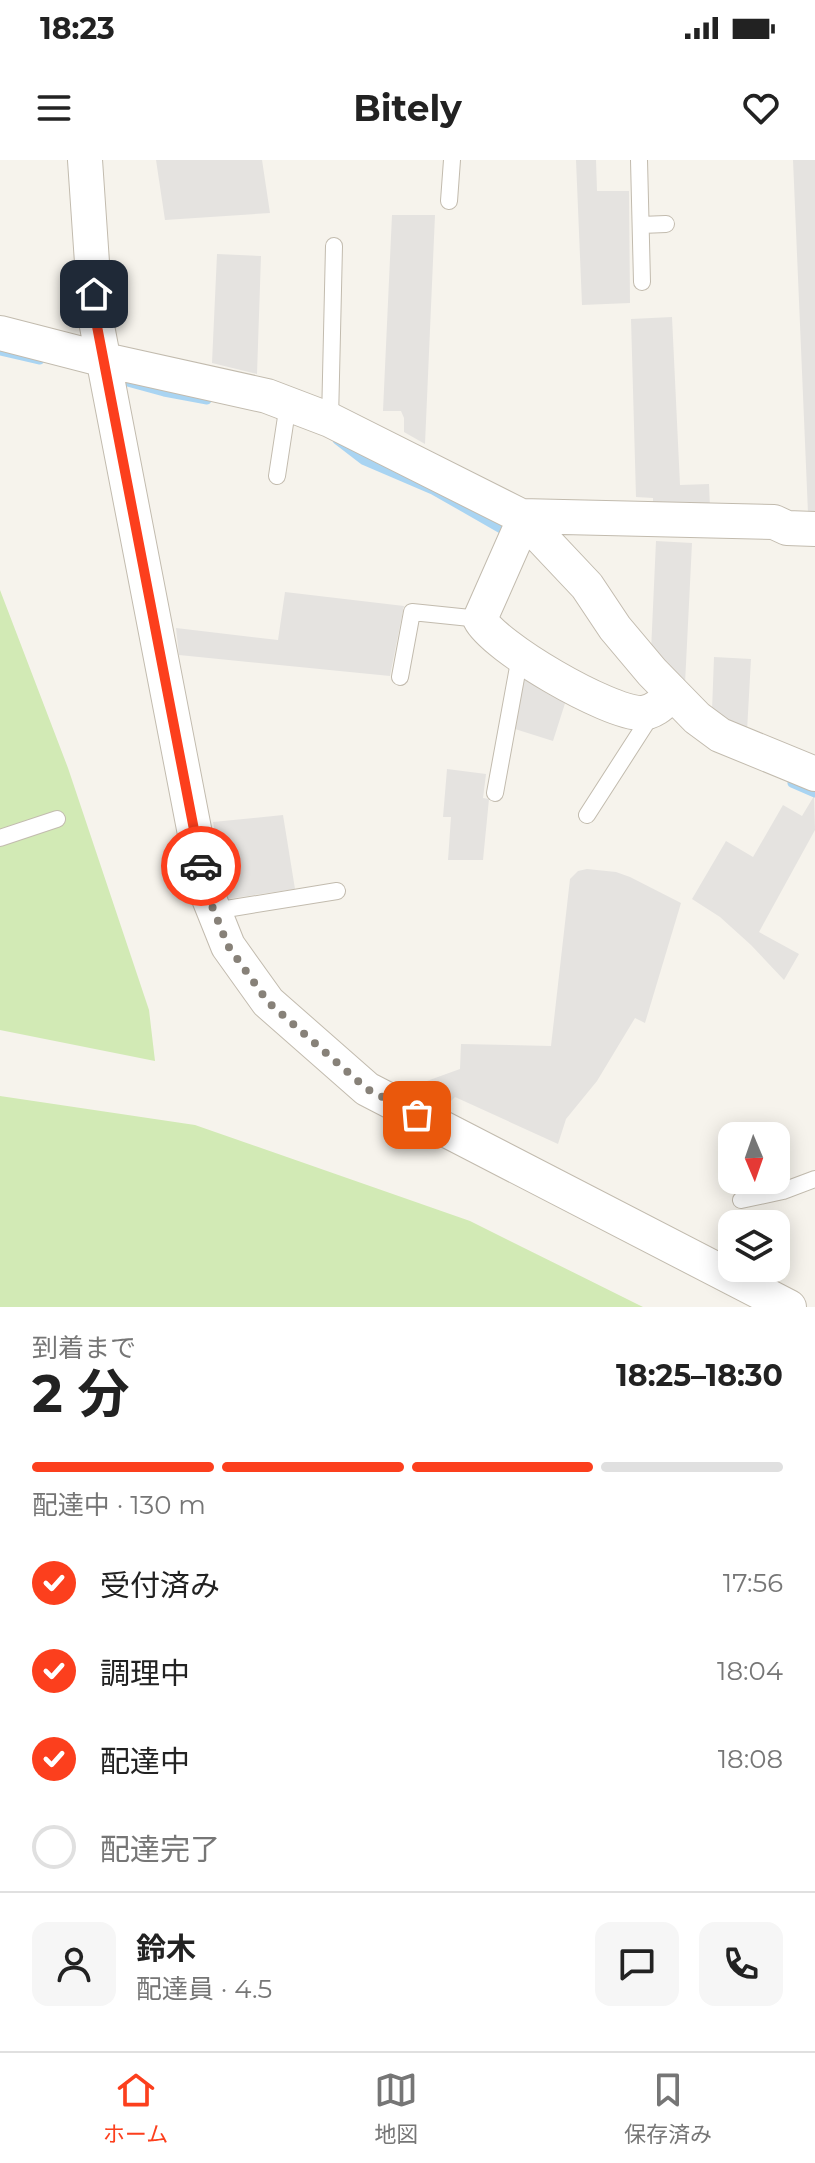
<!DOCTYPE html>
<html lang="ja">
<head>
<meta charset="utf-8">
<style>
	:root { --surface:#fff; --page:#f6f6f6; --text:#222; --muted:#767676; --line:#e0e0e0; --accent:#fc3f1d }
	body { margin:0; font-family:Montserrat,"Noto Sans JP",sans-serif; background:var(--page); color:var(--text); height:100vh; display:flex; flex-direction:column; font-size:30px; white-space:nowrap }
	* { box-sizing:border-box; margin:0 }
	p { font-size:26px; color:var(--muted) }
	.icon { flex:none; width:44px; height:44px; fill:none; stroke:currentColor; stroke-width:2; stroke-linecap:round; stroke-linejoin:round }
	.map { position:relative; height:1147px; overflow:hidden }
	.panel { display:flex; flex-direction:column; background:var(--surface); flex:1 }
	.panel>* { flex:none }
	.needle { width:52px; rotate:178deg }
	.buttons { position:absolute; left:718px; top:962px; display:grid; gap:16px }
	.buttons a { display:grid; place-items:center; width:72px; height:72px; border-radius:16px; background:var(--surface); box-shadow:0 4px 20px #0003; font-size:40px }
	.pin { position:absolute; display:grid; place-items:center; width:68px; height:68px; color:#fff; margin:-34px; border-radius:16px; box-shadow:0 4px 12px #0006 }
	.courier { position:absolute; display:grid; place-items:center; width:80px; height:80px; margin:-40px; border:6px solid #fc3f1d; border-radius:50%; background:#fff; color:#222; box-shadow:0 2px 10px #0007 }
	.summary em { font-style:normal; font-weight:700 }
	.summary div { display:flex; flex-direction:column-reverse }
	.summary { display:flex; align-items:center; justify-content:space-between; height:136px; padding:0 32px }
	h1 { font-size:52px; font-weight:700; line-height:60px }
	.bar { display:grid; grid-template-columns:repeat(4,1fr); gap:12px 8px; align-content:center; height:96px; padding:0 32px }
	.bar i { height:10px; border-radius:6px; background:var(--line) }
	.bar .selected { background:var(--accent) }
	.bar p { grid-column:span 4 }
	.line { display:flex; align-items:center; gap:20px; padding:0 32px; border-top:2px solid var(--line) }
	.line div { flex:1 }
	.round { display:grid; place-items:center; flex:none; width:84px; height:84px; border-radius:16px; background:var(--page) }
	ol { padding:0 32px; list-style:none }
	li { display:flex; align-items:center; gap:24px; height:88px }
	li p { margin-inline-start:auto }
	li .icon { padding:8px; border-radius:50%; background:var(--accent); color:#fff; stroke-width:4 }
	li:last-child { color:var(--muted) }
	li i { width:44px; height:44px; border:4px solid var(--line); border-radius:50% }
	.status { display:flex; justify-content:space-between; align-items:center; height:56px; padding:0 40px; background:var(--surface); direction:ltr }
	.status svg { height:22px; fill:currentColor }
	header { display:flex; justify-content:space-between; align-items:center; height:104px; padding:0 32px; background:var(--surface); font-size:36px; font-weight:700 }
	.tab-bar { display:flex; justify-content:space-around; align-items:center; height:112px; border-top:2px solid var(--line); background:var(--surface); font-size:22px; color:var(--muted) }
	.tab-bar a { display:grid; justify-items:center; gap:4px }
	.tab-bar .selected { color:var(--accent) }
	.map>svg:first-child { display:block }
	.green { fill:#d2eab5 }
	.parking { fill:#e5e3e0 }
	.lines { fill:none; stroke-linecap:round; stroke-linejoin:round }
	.stream { stroke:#a9d4f2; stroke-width:9 }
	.service-casing { stroke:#c2bbae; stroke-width:18 }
	.minor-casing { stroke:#c2bbae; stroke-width:36 }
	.service { stroke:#fff; stroke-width:16 }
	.minor { stroke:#fff; stroke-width:34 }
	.done { stroke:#878178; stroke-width:8; stroke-dasharray:0 14.4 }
	.route { stroke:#fc3f1d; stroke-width:10 }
</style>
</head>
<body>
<div class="status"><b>18:23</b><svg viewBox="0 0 49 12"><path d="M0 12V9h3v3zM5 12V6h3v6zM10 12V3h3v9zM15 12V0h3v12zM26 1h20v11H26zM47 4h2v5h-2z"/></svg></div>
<header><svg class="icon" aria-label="menu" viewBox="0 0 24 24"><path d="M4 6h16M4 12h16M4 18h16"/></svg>Bitely<svg class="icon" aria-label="heart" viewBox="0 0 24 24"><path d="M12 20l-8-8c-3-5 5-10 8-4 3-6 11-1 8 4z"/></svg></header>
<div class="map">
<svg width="815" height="1147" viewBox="0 0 815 1147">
	<rect width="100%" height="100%" fill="#f6f3ec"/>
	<path class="green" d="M0,430L68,608L149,850L155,901L0,870Z
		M0,936L195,965L470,1061L643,1147H0Z"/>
	<path class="parking" d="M156,0H262L270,53L165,60Z
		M576,0H596L597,31H629L630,143L582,145Z
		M793,0H815V353H808Z
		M392,55H435L425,284L404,272V258L401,251H383Z
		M217,94L261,96L257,214L212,203Z
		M672,157L680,325L709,324L710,348L653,346V338L636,337L631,159Z
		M656,381L692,383L685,524L651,491Z
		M285,432L404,446L390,516L179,495L176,468L278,480Z
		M714,497L751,499L747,571L712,551Z
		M525,516L568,534L553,581L515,569Z
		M447,609L486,614L483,638L489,639L483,700H448L451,657H443Z
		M814,636L815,670L759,772L799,794L784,820L751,785L720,757L692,739L726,681L753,697L783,645L802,656Z
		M283,655L295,729L228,739L213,662Z
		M587,709L616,712L630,717L681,743L645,863L635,858L597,921L566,959L558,984L455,937L443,949L416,936L424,922L460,909L461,884L551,886L570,719L578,711Z"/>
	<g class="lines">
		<path class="stream" d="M0,191L40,200
			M120,220L164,232L207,240
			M337,280L363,300L433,330L510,374
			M792,623L815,633"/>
		<g class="service-casing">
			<path id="service" d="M639,0L642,122
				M449,41L452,0
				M641,65L666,64
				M330,260L334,86
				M277,316L288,244
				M400,517L412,452L480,459
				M495,633L520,496
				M587,655L652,554
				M0,678L57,659
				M214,751L337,731
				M741,1040L783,1031L815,1019"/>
		</g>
		<g class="minor-casing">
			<path id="minor" d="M85,0L96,161L206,731L228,786L268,842L367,929L789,1147
				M0,173L105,200L267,236L330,260L521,356L587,426L615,468L652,512L697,558L720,575L815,614
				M521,356L774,362L787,368L815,369
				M526,362L518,373L480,459C494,487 608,553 641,553C654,553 664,542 673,534"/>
		</g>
		<use href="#service" class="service"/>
		<use href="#minor" class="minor"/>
	</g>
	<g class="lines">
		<path class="done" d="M201,706L206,731L228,786L268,842L367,929L417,955"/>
		<path class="route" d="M94,134L96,161L201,706"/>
	</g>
</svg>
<div class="buttons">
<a><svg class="needle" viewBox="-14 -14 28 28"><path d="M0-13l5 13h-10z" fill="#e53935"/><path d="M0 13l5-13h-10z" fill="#767676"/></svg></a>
<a><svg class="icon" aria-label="layers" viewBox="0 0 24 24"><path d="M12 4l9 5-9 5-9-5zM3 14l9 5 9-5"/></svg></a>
</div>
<div class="pin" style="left:417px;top:955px;background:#ea580c"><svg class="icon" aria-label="bag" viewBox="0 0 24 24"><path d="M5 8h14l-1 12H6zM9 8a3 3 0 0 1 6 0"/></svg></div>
<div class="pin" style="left:94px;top:134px;background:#1f2937"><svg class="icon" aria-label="home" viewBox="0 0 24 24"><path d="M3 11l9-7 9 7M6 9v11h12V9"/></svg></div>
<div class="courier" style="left:201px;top:706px"><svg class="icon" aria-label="car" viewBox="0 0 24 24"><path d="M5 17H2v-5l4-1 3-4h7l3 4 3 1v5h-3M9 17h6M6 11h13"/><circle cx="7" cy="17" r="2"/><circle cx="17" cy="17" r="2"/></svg></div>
</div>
<section class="panel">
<div class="summary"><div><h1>2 分</h1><p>到着まで</p></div><em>18:25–18:30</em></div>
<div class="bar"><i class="selected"></i><i class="selected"></i><i class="selected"></i><i></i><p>配達中 · 130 m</p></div>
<ol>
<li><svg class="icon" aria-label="check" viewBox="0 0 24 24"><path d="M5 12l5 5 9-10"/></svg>受付済み<p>17:56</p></li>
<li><svg class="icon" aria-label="check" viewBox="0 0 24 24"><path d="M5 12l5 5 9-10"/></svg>調理中<p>18:04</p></li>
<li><svg class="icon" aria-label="check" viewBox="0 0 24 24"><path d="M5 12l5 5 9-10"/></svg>配達中<p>18:08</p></li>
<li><i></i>配達完了</li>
</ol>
<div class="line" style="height:144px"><a class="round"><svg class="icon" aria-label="person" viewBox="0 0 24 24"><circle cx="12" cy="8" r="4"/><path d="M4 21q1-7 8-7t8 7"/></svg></a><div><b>鈴木</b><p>配達員 · 4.5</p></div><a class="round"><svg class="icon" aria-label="chat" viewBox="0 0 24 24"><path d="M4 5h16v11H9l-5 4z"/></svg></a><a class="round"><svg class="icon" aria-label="phone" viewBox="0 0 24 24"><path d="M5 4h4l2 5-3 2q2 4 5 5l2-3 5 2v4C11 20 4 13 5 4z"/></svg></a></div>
</section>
<nav class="tab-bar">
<a class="selected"><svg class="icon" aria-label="home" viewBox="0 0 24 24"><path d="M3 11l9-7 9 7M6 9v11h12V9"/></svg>ホーム</a>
<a><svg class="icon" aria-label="map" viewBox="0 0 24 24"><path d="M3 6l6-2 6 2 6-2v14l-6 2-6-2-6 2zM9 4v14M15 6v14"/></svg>地図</a>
<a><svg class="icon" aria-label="saved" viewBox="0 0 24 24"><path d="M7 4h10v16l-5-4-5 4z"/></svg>保存済み</a>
</nav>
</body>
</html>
